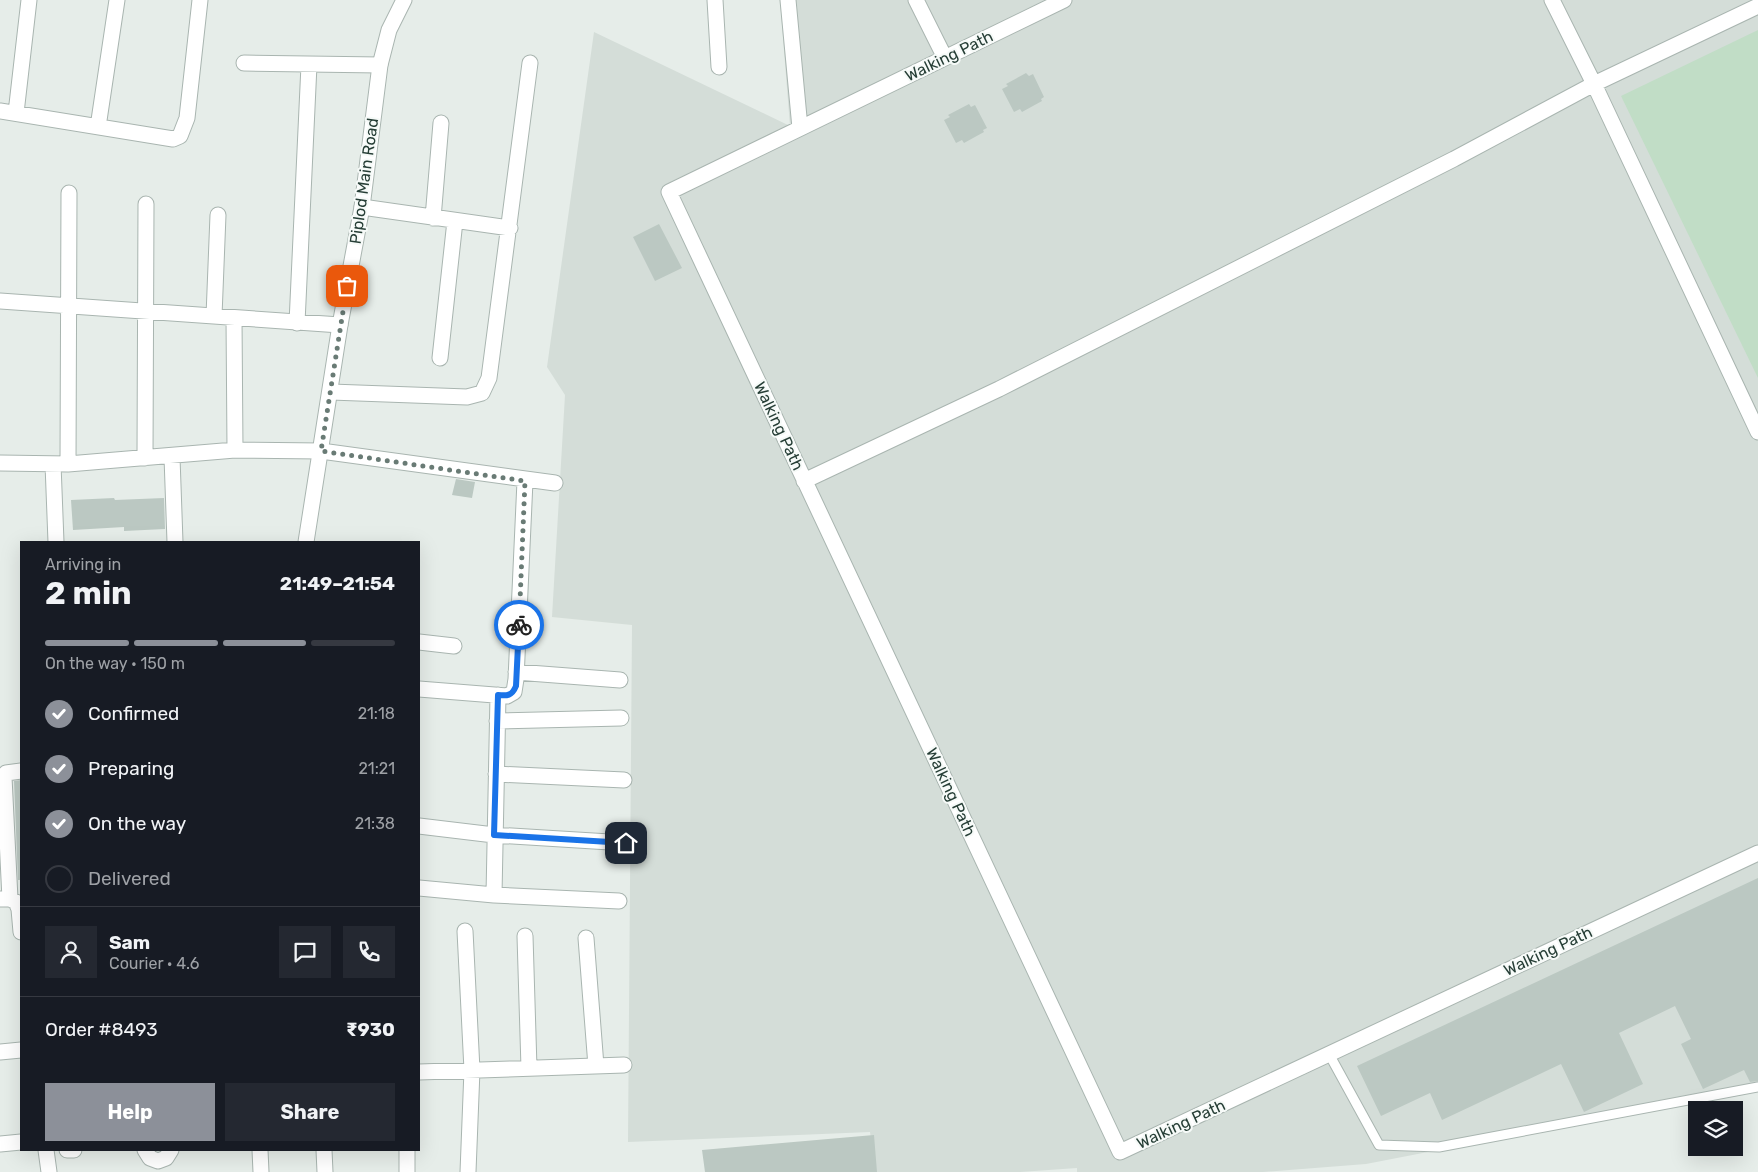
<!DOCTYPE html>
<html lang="en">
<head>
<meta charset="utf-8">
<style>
	:root { --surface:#171b24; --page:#242831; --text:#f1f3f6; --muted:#9ea1a6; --line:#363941; --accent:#8c9099 }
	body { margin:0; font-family:Rubik,sans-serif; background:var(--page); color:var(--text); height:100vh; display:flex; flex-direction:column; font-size:19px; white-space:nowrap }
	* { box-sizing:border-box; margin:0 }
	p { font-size:16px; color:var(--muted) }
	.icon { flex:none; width:28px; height:28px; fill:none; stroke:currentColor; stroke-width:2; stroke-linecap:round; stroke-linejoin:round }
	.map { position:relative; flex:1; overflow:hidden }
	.side { position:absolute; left:20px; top:541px; width:400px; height:610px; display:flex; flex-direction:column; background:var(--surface); border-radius:0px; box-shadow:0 5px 20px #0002 }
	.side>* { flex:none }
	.fabs { position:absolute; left:1688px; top:1101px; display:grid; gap:10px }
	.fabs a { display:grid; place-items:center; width:55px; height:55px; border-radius:0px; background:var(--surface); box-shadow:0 5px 20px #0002; font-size:25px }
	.pin { position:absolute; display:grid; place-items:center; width:42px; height:42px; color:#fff; margin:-21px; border-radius:10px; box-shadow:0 2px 8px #0006 }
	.courier { position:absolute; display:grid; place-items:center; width:50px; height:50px; margin:-25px; border:4px solid #1a73e8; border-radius:50%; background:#fff; color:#222; box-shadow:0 1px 6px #0007 }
	.summary em { font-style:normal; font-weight:700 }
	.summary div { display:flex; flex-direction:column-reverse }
	.summary { display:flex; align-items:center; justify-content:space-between; height:85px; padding:0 25px }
	h1 { font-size:32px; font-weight:700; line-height:38px }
	.bar { display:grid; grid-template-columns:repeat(4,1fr); gap:8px 5px; align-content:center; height:60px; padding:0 25px }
	.bar i { height:6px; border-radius:4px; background:var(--line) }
	.bar .selected { background:var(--accent) }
	.bar p { grid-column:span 4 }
	.line { display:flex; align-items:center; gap:12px; padding:0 25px; border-top:1px solid var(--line) }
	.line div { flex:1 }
	.round { display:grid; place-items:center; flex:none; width:52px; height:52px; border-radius:0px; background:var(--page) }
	ol { padding:0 25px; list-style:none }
	li { display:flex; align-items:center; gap:15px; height:55px }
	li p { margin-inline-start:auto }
	li .icon { padding:5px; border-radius:50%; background:var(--accent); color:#fff; stroke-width:4 }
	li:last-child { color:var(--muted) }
	li i { width:28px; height:28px; border:2px solid var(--line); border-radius:50% }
	.button { display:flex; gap:10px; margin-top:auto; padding:10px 25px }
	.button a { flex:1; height:58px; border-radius:0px; background:var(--accent); color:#fff; font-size:20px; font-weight:700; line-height:58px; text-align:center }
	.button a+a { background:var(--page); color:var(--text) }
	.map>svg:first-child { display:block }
	.built { fill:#d4ddd8 }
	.green { fill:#c1ddc6 }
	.building { fill:#bbc8c2 }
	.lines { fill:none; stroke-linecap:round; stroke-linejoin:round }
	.service-casing { stroke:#a9b5b0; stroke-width:11 }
	.minor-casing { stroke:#a9b5b0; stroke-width:17 }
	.tertiary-casing { stroke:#a9b5b0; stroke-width:17 }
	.service { stroke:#fff; stroke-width:9 }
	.minor { stroke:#fff; stroke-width:15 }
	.tertiary { stroke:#fff; stroke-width:15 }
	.done { stroke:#697b75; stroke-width:5; stroke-dasharray:0 9 }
	.route { stroke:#1a73e8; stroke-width:6 }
	.labels { text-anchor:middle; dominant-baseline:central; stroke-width:4; stroke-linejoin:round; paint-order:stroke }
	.street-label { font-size:16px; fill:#263e36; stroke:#f6faf8 }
</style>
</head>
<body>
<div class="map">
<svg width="1758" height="1172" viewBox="0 0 1758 1172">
	<rect width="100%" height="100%" fill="#e6ede9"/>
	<path class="built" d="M780,0H1758V1089L1660,1100L1542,1130L1366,1164L1263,1172H1077V1168L1020,1172H876L870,1132L628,1142L632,625L552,617L565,395L547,367L594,32L790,126Z"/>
	<path class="green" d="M1758,30V378L1621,96Z"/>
	<path class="building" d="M1026,73L1029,76L1033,74L1044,97L1041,99L1042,101L1022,112L1020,109L1014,112L1002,89L1008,86L1006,84Z
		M969,104L971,107L975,105L987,128L983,130L984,132L964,143L962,140L956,143L944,120L950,117L948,115Z
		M659,224L682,268L655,281L633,237Z
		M456,479L475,482L472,498L452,495Z
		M114,498L115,500L164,498L165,529L124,531V527L73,530L71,500Z
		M21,780V880H18L14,781Z
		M1758,878V1081L1750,1082L1744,1070L1703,1089L1681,1044L1691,1039L1675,1006L1619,1033L1643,1084L1584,1112L1561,1064L1442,1120L1430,1093L1381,1116L1357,1066Z
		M874,1135L877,1172H705L702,1150Z"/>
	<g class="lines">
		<g class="service-casing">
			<path id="service" d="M1329,1054L1379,1145L1439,1147L1758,1087"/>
		</g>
		<g class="minor-casing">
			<path id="minor" d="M715,0L719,67
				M788,0L800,128
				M916,0L945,58
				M1064,0L669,192L1120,1152L1758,853
				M1552,0L1594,84L1758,432
				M244,63L380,65
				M0,111L173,139L180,136L187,118L200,0
				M16,113L29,0
				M98,127L117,0
				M362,207L510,228
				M433,218L441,123
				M0,301L340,325
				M214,316L218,215
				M234,318L235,450
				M297,323L309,65
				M440,358L455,221
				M331,392L467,397L482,393L489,378L530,63
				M172,457L175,542
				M145,458L146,204
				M0,463L68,464L235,450L321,451L555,483
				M53,464L56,542
				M68,464L69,193
				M804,481L999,389L1454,159L1594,84L1758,6
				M419,642L454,646
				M516,672L620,680
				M419,689L507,696L514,692L516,679L525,481
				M497,721L621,718
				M496,774L624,780
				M419,826L494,835L626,843
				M419,888L494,895L619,901
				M494,895L498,695
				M1,899H10L16,902L19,909L21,932
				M10,899L4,777L6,773L21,771
				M465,931L472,1070L468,1172
				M525,936L529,1068
				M586,938L596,1066
				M0,1052L21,1050
				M419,1072L624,1065
				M0,1144L21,1142
				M46,1150L49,1172
				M67,1150H74
				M145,1150L150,1158L158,1161L166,1158L171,1150
				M260,1150L261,1172
				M407,1150V1172"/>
		</g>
		<g class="tertiary-casing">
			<path id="tertiary" d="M306,542L340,325L362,207L380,65L389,30L404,0
				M324,1150L325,1172"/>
		</g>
		<use href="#service" class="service"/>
		<use href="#minor" class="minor"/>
		<use href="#tertiary" class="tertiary"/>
	</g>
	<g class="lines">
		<path class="done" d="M347,286L321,451L525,481L519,625"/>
		<path class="route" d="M519,625L516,686C512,696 507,696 498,695L494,835L626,843"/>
	</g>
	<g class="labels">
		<g class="street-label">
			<text transform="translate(949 56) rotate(-26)">Walking Path</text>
			<text transform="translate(364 181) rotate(-82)">Piplod Main Road</text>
			<text transform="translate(779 426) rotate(65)">Walking Path</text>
			<text transform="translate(951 792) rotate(65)">Walking Path</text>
			<text transform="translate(1548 951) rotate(-25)">Walking Path</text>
			<text transform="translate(1181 1124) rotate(-25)">Walking Path</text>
		</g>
	</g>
</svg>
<div class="fabs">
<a><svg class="icon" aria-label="layers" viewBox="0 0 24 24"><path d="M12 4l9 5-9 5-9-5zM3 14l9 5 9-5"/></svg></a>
</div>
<div class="pin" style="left:347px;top:286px;background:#ea580c"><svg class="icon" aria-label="bag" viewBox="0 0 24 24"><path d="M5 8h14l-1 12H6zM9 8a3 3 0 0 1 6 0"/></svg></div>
<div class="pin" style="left:626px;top:843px;background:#1f2937"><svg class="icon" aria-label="home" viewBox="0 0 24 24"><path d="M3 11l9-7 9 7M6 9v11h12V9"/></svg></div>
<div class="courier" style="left:519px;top:625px"><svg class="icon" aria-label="bike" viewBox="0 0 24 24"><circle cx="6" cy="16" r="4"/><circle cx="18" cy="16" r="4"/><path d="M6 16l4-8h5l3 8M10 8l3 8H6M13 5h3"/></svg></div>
<section class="side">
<div class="summary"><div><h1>2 min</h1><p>Arriving in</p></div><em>21:49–21:54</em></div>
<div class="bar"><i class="selected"></i><i class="selected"></i><i class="selected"></i><i></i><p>On the way · 150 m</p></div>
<ol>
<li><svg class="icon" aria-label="check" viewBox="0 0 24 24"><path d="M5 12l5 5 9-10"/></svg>Confirmed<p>21:18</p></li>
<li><svg class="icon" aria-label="check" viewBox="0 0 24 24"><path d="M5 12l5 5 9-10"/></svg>Preparing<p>21:21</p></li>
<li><svg class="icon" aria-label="check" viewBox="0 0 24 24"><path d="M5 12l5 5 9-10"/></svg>On the way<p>21:38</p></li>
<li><i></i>Delivered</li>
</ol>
<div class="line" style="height:90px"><a class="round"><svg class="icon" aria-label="person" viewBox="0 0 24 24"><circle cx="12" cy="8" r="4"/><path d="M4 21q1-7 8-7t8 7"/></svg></a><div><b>Sam</b><p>Courier · 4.6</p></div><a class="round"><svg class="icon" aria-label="chat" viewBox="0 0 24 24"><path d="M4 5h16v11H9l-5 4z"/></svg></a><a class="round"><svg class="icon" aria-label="phone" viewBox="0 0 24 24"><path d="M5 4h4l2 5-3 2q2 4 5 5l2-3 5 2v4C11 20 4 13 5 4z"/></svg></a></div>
<div class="line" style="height:65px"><div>Order #8493</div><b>₹930</b></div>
<div class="button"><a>Help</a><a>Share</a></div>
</section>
</div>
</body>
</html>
